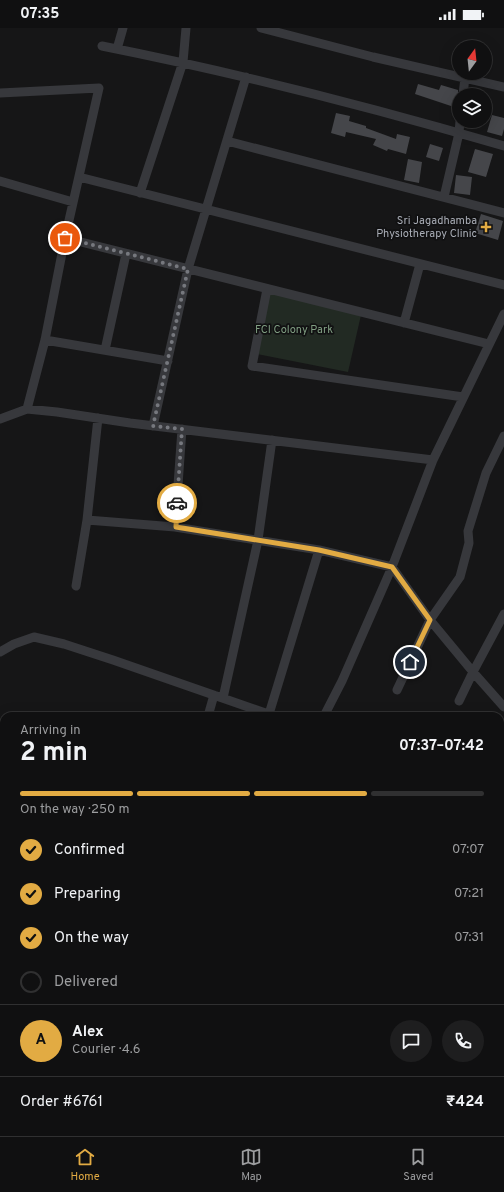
<!DOCTYPE html>
<html lang="en">
<head>
<meta charset="utf-8">
<style>
	:root { --surface:#101011; --page:#1e1e1f; --text:#f1f3f6; --muted:#9c9d9f; --line:#303031; --accent:#e2ab43 }
	body { margin:0; font-family:Overpass,sans-serif; background:var(--page); color:var(--text); height:100vh; display:flex; flex-direction:column; font-size:15px; white-space:nowrap }
	* { box-sizing:border-box; margin:0 }
	p { font-size:13px; color:var(--muted) }
	.icon { flex:none; width:22px; height:22px; fill:none; stroke:currentColor; stroke-width:2; stroke-linecap:round; stroke-linejoin:round }
	.map { position:relative; flex:1; overflow:hidden }
	.side { position:absolute; left:0px; top:684px; width:504px; height:424px; display:flex; flex-direction:column; background:var(--surface); border-radius:12px 12px 0 0; box-shadow:0 4px 16px #0002,0 0 0 1px var(--line) }
	.side>* { flex:none }
	.needle { width:26px; rotate:15deg }
	.buttons { position:absolute; left:452px; top:12px; display:grid; gap:8px }
	.buttons a { display:grid; place-items:center; width:40px; height:40px; border-radius:50%; background:var(--surface); box-shadow:0 4px 16px #0002,0 0 0 1px var(--line); font-size:20px }
	.pin { position:absolute; display:grid; place-items:center; width:34px; height:34px; color:#fff; margin:-17px; border:2px solid #fff; border-radius:50%; box-shadow:0 1px 4px #0007 }
	.courier { position:absolute; display:grid; place-items:center; width:40px; height:40px; margin:-20px; border:3px solid #e2ab43; border-radius:50%; background:#fff; color:#222; box-shadow:0 1px 5px #0007 }
	.head em { font-style:normal; font-weight:700 }
	.head div { display:flex; flex-direction:column-reverse }
	.head { display:flex; align-items:center; justify-content:space-between; height:68px; padding:0 20px }
	h1 { font-size:26px; font-weight:700; line-height:30px }
	.bar { display:grid; grid-template-columns:repeat(4,1fr); gap:6px 4px; align-content:center; height:48px; padding:0 20px }
	.bar i { height:5px; border-radius:3px; background:var(--line) }
	.bar .active { background:var(--accent) }
	.bar p { grid-column:span 4 }
	.line { display:flex; align-items:center; gap:10px; padding:0 20px; border-top:1px solid var(--line) }
	.line div { flex:1 }
	.round { display:grid; place-items:center; flex:none; width:42px; height:42px; border-radius:21px; background:var(--page) }
	ol { padding:0 20px; list-style:none }
	li { display:flex; align-items:center; gap:12px; height:44px }
	li p { margin-inline-start:auto }
	li .icon { padding:4px; border-radius:50%; background:var(--accent); color:#111; stroke-width:4 }
	li:last-child { color:var(--muted) }
	li i { width:22px; height:22px; border:2px solid var(--line); border-radius:50% }
	.status { display:flex; justify-content:space-between; align-items:center; height:28px; padding:0 20px; background:var(--surface); direction:ltr }
	.status svg { height:11px; fill:currentColor }
	.tabs { display:flex; justify-content:space-around; align-items:center; height:56px; border-top:1px solid var(--line); background:var(--surface); font-size:11px; color:var(--muted) }
	.tabs a { display:grid; justify-items:center; gap:2px }
	.tabs .active { color:var(--accent) }
	.map>svg:first-child { display:block }
	.green { fill:#222a23 }
	.building { fill:#45464a }
	.lines { fill:none; stroke-linecap:round; stroke-linejoin:round }
	.minor { stroke:#37383c; stroke-width:9 }
	.major { stroke:#53555b; stroke-width:12 }
	.done { stroke:#76787e; stroke-width:4; stroke-dasharray:0 7.2 }
	.route { stroke:#e2ab43; stroke-width:5 }
	.poi-dot { fill:#e2ab43; stroke:#111112; stroke-width:1.5 }
	.labels { text-anchor:middle; dominant-baseline:central; stroke-width:3.5; stroke-linejoin:round; paint-order:stroke }
	.poi-label { font-size:11px; fill:#a9adb6; stroke:#111112; text-anchor:end }
	.park-label { font-size:11px; fill:#819f83; stroke:#111112 }
</style>
</head>
<body>
<div class="status"><b>07:35</b><svg viewBox="0 0 49 12"><path d="M0 12V9h3v3zM5 12V6h3v6zM10 12V3h3v9zM15 12V0h3v12zM26 1h20v11H26zM47 4h2v5h-2z"/></svg></div>
<div class="map">
<svg width="504" height="1108" viewBox="0 0 504 1108">
	<rect width="100%" height="100%" fill="#161617"/>
	<path class="green" d="M270,264L361,287L348,344L257,326Z"/>
	<path class="building" d="M418,56L439,62L441,57L458,62V69L454,79L415,66Z
		M336,85L350,88L349,93L366,98V100L396,111L397,106L410,109L406,126L388,121L387,123L373,117L376,111L346,104L345,109L331,105Z
		M492,87L504,90V101L502,108L487,104Z
		M430,116L443,120L439,133L426,129Z
		M475,121L493,126L486,149L468,144Z
		M408,131L422,134L419,155L404,152Z
		M456,147L472,149L470,167L454,165Z
		M481,186L503,193L498,212L475,205Z"/>
	<g class="lines">
		<path class="minor" d="M261,0L373,29L504,59
			M102,18C237,45 371,79 504,118
			M117,21L123,0
			M0,65L99,60L65,210L45,312L27,381
			M463,67L465,49
			M227,113L504,185
			M79,149L504,257
			M0,153L73,174
			M140,165L183,34L186,0
			M444,169L459,105L460,93
			M65,210L489,316
			M267,261L252,338L463,369
			M404,295L420,236
			M45,312L168,333
			M105,322L126,226
			M0,391L27,381L57,384L130,395L433,432
			M153,398L188,241L246,49
			M87,492L175,499L319,522L392,539L430,592L473,644L504,679
			M175,499L182,401
			M76,558L87,492L98,390
			M0,624L14,616L34,609L64,616L113,632L274,688
			M397,662L430,592L460,549L469,515L468,503L486,445L504,408
			M223,670L258,512L272,412
			M459,673L473,644L504,586
			M269,686L319,522
			M208,688L214,667
			M324,688L342,653L392,539L433,432L504,286
			M0,1058L4,1061
			M500,1075L504,1078
			M55,1104L59,1108
			M103,1108L105,1104
			M168,1108L169,1104
			M298,1108L299,1104
			M402,1108L403,1104"/>
		<path class="major" d="M0,847L4,855
			M0,867L4,875
			M126,1104L128,1108
			M136,1104L138,1108"/>
	</g>
	<g class="lines">
		<path class="done" d="M65,210L188,241L153,398L182,401L177,475"/>
		<path class="route" d="M177,475L176,499L319,522L392,539L430,592L410,634"/>
	</g>
	<path class="poi-dot" d="M484 193h4v4h4v4h-4v4h-4v-4h-4v-4h4z"/>
	<g class="labels">
		<g class="poi-label">
			<text x="477" y="193">Sri Jagadhamba<tspan x="477" dy="13">Physiotherapy Clinic</tspan></text>
		</g>
		<g class="park-label">
			<text x="294" y="302">FCI Colony Park</text>
		</g>
	</g>
</svg>
<div class="buttons">
<a><svg class="needle" viewBox="-14 -14 28 28"><path d="M0-13l5 13h-10z" fill="#e53935"/><path d="M0 13l5-13h-10z" fill="#9c9d9f"/></svg></a>
<a><svg class="icon" aria-label="layers" viewBox="0 0 24 24"><path d="M12 4l9 5-9 5-9-5zM3 14l9 5 9-5"/></svg></a>
</div>
<div class="pin" style="left:65px;top:210px;background:#ea580c"><svg class="icon" aria-label="bag" viewBox="0 0 24 24"><path d="M5 8h14l-1 12H6zM9 8a3 3 0 0 1 6 0"/></svg></div>
<div class="pin" style="left:410px;top:634px;background:#1f2937"><svg class="icon" aria-label="home" viewBox="0 0 24 24"><path d="M3 11l9-7 9 7M6 9v11h12V9"/></svg></div>
<div class="courier" style="left:177px;top:475px"><svg class="icon" aria-label="car" viewBox="0 0 24 24"><path d="M5 17H2v-5l4-1 3-4h7l3 4 3 1v5h-3M9 17h6M6 11h13"/><circle cx="7" cy="17" r="2"/><circle cx="17" cy="17" r="2"/></svg></div>
<section class="side">
<div class="head"><div><h1>2 min</h1><p>Arriving in</p></div><em>07:37–07:42</em></div>
<div class="bar"><i class="active"></i><i class="active"></i><i class="active"></i><i></i><p>On the way · 250 m</p></div>
<ol>
<li><svg class="icon" aria-label="check" viewBox="0 0 24 24"><path d="M5 12l5 5 9-10"/></svg>Confirmed<p>07:07</p></li>
<li><svg class="icon" aria-label="check" viewBox="0 0 24 24"><path d="M5 12l5 5 9-10"/></svg>Preparing<p>07:21</p></li>
<li><svg class="icon" aria-label="check" viewBox="0 0 24 24"><path d="M5 12l5 5 9-10"/></svg>On the way<p>07:31</p></li>
<li><i></i>Delivered</li>
</ol>
<div class="line" style="height:72px"><b class="round" style="background:var(--accent);color:#111">A</b><div><b>Alex</b><p>Courier · 4.6</p></div><a class="round"><svg class="icon" aria-label="chat" viewBox="0 0 24 24"><path d="M4 5h16v11H9l-5 4z"/></svg></a><a class="round"><svg class="icon" aria-label="phone" viewBox="0 0 24 24"><path d="M5 4h4l2 5-3 2q2 4 5 5l2-3 5 2v4C11 20 4 13 5 4z"/></svg></a></div>
<div class="line" style="height:52px"><div>Order #6761</div><b>₹424</b></div>
</section>
</div>
<nav class="tabs">
<a class="active"><svg class="icon" aria-label="home" viewBox="0 0 24 24"><path d="M3 11l9-7 9 7M6 9v11h12V9"/></svg>Home</a>
<a><svg class="icon" aria-label="map" viewBox="0 0 24 24"><path d="M3 6l6-2 6 2 6-2v14l-6 2-6-2-6 2zM9 4v14M15 6v14"/></svg>Map</a>
<a><svg class="icon" aria-label="saved" viewBox="0 0 24 24"><path d="M7 4h10v16l-5-4-5 4z"/></svg>Saved</a>
</nav>
</body>
</html>
